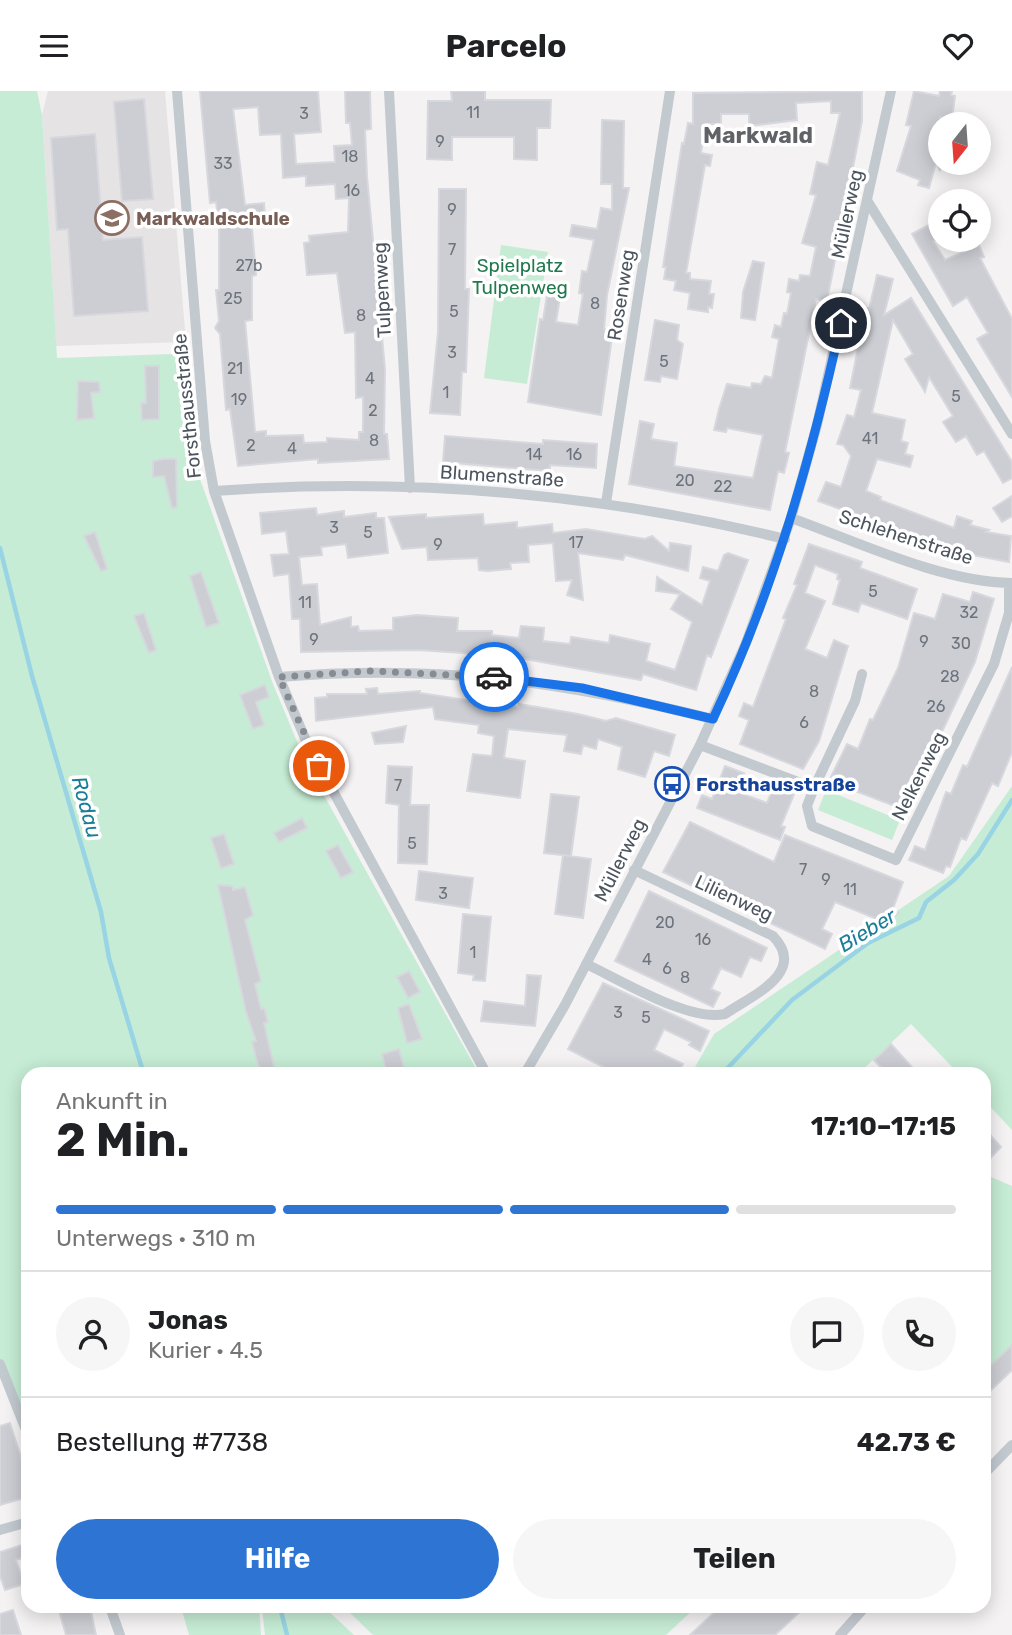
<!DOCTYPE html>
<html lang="de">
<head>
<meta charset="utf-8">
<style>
	:root { --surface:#fff; --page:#f6f6f6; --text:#202124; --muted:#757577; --line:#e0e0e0; --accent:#2e75d3 }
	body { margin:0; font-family:Rubik,sans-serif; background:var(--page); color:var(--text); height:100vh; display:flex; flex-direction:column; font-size:26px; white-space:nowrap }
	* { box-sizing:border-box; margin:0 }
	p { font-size:23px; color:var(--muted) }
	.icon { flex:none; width:38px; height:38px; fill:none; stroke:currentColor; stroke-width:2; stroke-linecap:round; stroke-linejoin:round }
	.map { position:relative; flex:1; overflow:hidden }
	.drawer { position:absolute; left:21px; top:976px; width:970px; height:546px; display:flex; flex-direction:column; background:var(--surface); border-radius:21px; box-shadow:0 4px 18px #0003 }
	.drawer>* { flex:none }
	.needle { width:46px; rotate:197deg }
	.fabs { position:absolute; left:928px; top:21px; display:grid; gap:14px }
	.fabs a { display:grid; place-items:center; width:63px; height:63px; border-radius:50%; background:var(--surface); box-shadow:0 4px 18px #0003; font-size:35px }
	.pin { position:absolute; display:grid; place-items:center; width:60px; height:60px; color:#fff; margin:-30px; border:4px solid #fff; border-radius:50%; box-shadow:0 2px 7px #0007 }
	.courier { position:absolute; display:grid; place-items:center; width:70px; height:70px; margin:-35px; border:5px solid #1a73e8; border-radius:50%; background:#fff; color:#222; box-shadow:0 2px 9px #0007 }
	.overview em { font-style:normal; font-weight:700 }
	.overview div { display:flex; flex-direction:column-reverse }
	.overview { display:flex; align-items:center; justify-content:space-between; height:119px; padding:0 35px }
	h1 { font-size:46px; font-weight:700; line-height:52px }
	.bar { display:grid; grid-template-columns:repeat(4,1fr); gap:10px 7px; align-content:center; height:84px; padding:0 35px }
	.bar i { height:9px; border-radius:5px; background:var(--line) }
	.bar .on { background:var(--accent) }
	.bar p { grid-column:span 4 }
	.line { display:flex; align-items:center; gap:18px; padding:0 35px; border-top:2px solid var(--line) }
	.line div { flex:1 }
	.round { display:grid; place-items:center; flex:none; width:74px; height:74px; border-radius:37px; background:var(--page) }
	.cta { display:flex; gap:14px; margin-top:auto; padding:14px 35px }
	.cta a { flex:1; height:80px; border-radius:42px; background:var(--accent); color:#fff; font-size:28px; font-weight:700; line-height:80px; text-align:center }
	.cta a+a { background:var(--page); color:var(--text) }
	header { display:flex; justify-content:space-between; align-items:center; height:91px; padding:0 35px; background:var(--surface); font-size:32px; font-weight:700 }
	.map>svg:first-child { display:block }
	.education { fill:#e5e3e3 }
	.green { fill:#c6ecd5 }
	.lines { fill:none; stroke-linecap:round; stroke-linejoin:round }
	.stream { stroke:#98d4e4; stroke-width:4.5 }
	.building { fill:#cdced4; stroke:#d7d8dd; stroke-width:2; fill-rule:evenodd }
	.street { stroke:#c2c9cf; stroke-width:10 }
	.done { stroke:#878c92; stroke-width:7; stroke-dasharray:0 12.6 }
	.route { stroke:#1a73e8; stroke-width:9 }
	.labels { text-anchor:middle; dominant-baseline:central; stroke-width:7; stroke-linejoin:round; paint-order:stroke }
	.number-label { font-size:16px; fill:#6c737c }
	.street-label { font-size:19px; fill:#4c555e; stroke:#fff }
	.education-label { font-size:19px; font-weight:bold; fill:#785e54; stroke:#fff; text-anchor:start }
	.park-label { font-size:19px; fill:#22794e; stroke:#fff }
	.transit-label { font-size:19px; font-weight:bold; fill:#164399; stroke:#fff; text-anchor:start }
	.water-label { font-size:21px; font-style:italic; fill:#1b7e99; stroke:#fff }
	.quarter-label { font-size:23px; font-weight:bold; fill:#5f6266; stroke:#fff }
</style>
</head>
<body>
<header><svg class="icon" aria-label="menu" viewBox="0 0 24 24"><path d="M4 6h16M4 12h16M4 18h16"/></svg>Parcelo<svg class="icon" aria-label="heart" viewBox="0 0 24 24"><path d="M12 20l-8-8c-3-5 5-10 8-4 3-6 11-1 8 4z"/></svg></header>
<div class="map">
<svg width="1012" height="1544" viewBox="0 0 1012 1544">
	<rect width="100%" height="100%" fill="#f4f2f2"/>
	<path class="education" d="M48,0H165L186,251L56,255L42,24Z"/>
	<path class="green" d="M0,0H37L42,24L57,267L172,263L189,271L200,388L273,593L306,672L479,983L28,984V1357L0,1285Z
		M501,154L548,161L527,293L484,287Z
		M1012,695V1039L984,1009V984L959,983L911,933L858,983H691L714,943L949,785Z
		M826,699L900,729L892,749L818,719Z
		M984,1083L1012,1095V1254L984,1281Z
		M181,1516H259L261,1544H189Z
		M262,1516H324L354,1544H265Z
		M344,1516H696L666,1544H373Z"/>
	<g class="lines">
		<path class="stream" d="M0,457L32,585L101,821L109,867L144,984
			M721,984L792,909L868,852L919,827L926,811L954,789L978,763L1012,709
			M280,1516L287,1544"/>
	</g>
	<path class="building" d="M200,0H318L321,41L294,43L296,73L335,71L334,55L352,54L350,32H346L345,0H370L371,38L365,39L367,85L385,278L384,343H387L389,368L318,372V368L238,375L230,318L226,319L220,243L215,237L219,230L216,199H219V134L216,111L210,112ZM258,16L260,44L281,43L283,87L306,85V95L335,93L336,108L349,107L348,141L309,145L310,151L304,152L307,184L337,182L345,242L355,241L356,307L363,306V341H359V349L327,347V351L304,352L303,344L266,345V340L255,341L245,230L252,229V185L256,184L251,126L265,125L264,112L245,114L233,18Z
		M451,0H485V9H551L550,37H537V69L514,68V46H452V69L427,68L428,10H452Z
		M862,0V30L827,210L816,208L785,361L789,362L784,382L778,380L770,419L629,393L640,330L654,333L651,348L677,352L674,375L753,387L763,344L727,337L726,341L714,339L719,318L727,293L751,297L752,292L761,293L765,285L772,287L779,248L772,246L775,234L781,236L784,222L787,223L791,202L787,201L789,188L799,190L800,184L810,185L816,156L802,152L816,104L810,103L817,71L828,74L840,22H831V10L796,12L797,29L749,35V23H721V33H706L701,62L712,64L710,75L705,74L686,182H690V188L711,190L709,203H714L712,217L708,216V221L688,218L690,202L674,199L676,190L664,188L666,176H663L682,52L684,53L688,32L693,33V2Z
		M914,0L939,5L940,0H952L951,4L955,5L952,29L940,26V80L936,72L929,97L918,94L920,89L897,80L911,35L906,34Z
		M144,8L153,108L122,110L114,11Z
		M602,29L624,30L623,97H629L607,204L604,238L613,239L601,324L528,311L540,228L543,229L549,192L562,194L556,231L578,234L583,203L579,202L582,180L587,181L594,149L570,145L572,134L597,138L601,117L612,119V93H601Z
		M95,43L103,149L142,146L148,220L74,225L68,138L57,139L51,47Z
		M439,98H466L465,198H469L466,281H462L460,324L430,322L438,241Z
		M940,128V146L933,150L945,169L979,154L984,166L980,167L1012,228V306L977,248L988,242L967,206L953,215L912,143Z
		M753,170L764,172L755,229L741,227L743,201Z
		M877,184L893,188L884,224L911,207L1012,371V387L1003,392L984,360L977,364L966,345L956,351L943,331L953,325L929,286L925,301L905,268L913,263L893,229L872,322L905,329L901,350L908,352L905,363L913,365L910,376L877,368L866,400L881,406L880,409L954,437L957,425L972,430L970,434L989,439L986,441L1011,445L1009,471L936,457L850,426L851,422L818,410L826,391L841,396L851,365L843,354L837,353L847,324L854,326L861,299L850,297L866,217L869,218Z
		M655,229L679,234L677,249L683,253L677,288L661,285L660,291L645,289Z
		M145,275H159V328L142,329L141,312H146Z
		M78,290L99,291L100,301L91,302L94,327L77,329Z
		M445,345L543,353V349L597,353L596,377L550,374V380L443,371Z
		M163,368H176L177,416L172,417L164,385L153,386V370Z
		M1012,405V425L1002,431L993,417Z
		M316,417L317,424L344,420V426L376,422V427H384L388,462L348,467L346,453L321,456L322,464L299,466L302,494L317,493L320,534L351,526V536L358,535L359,540L393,539V527L417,524L458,527L457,540H492V544L519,547L521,535L544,537L543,550L570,553L571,546L609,552L610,544L650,553L646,570L675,579L692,531L671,518L680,503L656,500L657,486L702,514L710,490L700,487L703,476L718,480L724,464L728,462L748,469L711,566L707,564L696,599L643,583L641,589L525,568L478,563L418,559L301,561L300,528H292L289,483L274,485L271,464L289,463L286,440L262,443L260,422Z
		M426,423V427L483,423L484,434L517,431V437L552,433L553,442L586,438L645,448L652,445L669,460L670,452L691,455L688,480L625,464L623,469L578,462L583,509L567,504L572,489L556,490L553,452L528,454L529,471L510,472L511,478L488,480L479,479L478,467L428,469L427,456L402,458L389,426Z
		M95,441L107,478L101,480L84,445Z
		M809,453L862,471L860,477L917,498L907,528L861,512L858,521L833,513L840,489L837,488L838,483L815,474L805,502L825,510L805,558L827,567L834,549L848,555L819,650L803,678L740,653L749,629L739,625L744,612L753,616L786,528L783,527L797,494L794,493Z
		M201,481L219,532L206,536L190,485Z
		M973,501L994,508L975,571L905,719L829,690L847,653L858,658L870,628L873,629L898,577L914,522L935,528L943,503L970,511Z
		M144,522L156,559L149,562L134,525Z
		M1012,576V661L998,695L992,692L966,749L961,747L950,776L946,775L943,782L909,769L915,755L925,759L946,701L951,703L963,674L967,676Z
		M265,594L269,606L256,611L264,634L253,638L240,604Z
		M377,597L378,603L420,600V602L506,615L519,616V613L578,623L606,630L616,627L675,644L669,665L654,660L645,686L618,678L622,656L598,648L596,658L583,654L581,663L564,660L567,644L508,638L504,667L525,670L520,707L467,700L473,663L492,665L494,645L478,642L479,634L435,628L433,616L316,630L315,607L327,606V603H367L366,598Z
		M406,635L403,651L375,653L372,642Z
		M388,675L412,676L410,714H429L427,773L398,772L399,714L386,712Z
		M725,675L744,682L737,701L767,712L774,695L794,703L781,735L785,736L780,749L697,717L702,704L712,708Z
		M551,703L579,706L571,765L544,762Z
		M302,727L307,737L279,751L274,742Z
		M690,731L774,771L785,744L903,791L892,820L898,822L884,831L835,811L822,838L832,843L825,858L663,781Z
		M224,743L234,773L221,777L211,747Z
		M338,754L353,781L341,787L326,760Z
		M563,764L591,768L583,827L555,823Z
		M419,780L473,787L469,817L416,809Z
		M218,794L232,795L233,799L245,796L253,824L245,829L261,890L255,893L261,918L264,917L268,931L264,932L276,984H262L256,967L252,951L256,950L246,921Z
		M649,800L767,857L761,870L750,866L741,886L721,877L711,898L720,902L713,916L615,870Z
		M463,823L491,826L485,890L473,889L474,884L458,882Z
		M409,880L420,901L408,907L397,886Z
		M527,884L541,885L535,935L481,930L484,910L525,915Z
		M603,892L709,940L700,960L689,954L691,951L664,938L654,959L683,973L678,984H619L568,958Z
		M409,913L422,948L407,952L398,917Z
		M891,953L919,984H888L874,969Z
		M399,958L405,981L387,984L382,963Z
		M984,1037L1001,1056L984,1074Z
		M1012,1254V1279L984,1306V1281Z
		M10,1332L28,1388V1406L0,1414V1335Z
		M28,1452V1465L16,1469L24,1493L5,1499L0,1485V1461Z
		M58,1516H90L96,1544H66Z
		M720,1516H805L775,1544H690Z
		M13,1519L21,1544H0V1523Z"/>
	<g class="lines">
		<path class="street" d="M177,0L205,350L214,400L279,586L307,652L487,984
			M389,0L410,397
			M868,111L1012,343
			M214,400C405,386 598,402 785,448
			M606,412L670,0
			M791,427C858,451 941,491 1012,492
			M279,586C436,573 561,590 713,628
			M700,654L814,697L807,715L812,735L896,769L994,573L1009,522V492
			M814,697L855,610L862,583
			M586,873C621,889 688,931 725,923C751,905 808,882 773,845L634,779
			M524,984L565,914L700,654L746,552L791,427L817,334L891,0
			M0,1273L28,1344
			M984,1383L1012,1354
			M0,1439L28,1431
			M110,1516L120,1544
			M840,1544L865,1516"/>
	</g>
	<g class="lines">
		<path class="done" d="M319,675L279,586L370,580L494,586"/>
		<path class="route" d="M494,586L582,597L713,628C773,502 811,368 841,232"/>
	</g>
	<defs>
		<g id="school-ring" transform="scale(1.75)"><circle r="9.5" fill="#fff" stroke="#8d6e63" stroke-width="1.5"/><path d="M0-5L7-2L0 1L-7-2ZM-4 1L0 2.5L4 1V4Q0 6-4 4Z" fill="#8d6e63"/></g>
		<g id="bus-ring" transform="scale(1.75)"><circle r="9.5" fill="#fff" stroke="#1a4fb4" stroke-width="1.5"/><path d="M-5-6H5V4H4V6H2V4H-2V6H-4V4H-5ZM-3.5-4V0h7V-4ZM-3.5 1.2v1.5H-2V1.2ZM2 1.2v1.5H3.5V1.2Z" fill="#1a4fb4"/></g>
	</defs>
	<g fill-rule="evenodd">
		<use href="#school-ring" x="112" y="127"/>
		<use href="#bus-ring" x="672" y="693"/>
	</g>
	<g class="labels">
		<g class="number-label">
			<text x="473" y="21">11</text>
			<text x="304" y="22">3</text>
			<text x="440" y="50">9</text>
			<text x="350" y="65">18</text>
			<text x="223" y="72">33</text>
			<text x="352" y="99">16</text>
			<text x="452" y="118">9</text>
			<text x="452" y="158">7</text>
			<text x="249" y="174">27b</text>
			<text x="233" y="207">25</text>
			<text x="595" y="212">8</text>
			<text x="454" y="220">5</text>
			<text x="361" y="224">8</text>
			<text x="452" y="261">3</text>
			<text x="664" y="270">5</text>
			<text x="235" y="277">21</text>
			<text x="370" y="287">4</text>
			<text x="446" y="301">1</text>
			<text x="956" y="305">5</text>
			<text x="239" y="308">19</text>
			<text x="373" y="319">2</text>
			<text x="870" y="347">41</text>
			<text x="374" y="349">8</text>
			<text x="251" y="354">2</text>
			<text x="292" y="357">4</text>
			<text x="534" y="363">14</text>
			<text x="574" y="363">16</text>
			<text x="685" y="389">20</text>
			<text x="723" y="395">22</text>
			<text x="334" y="436">3</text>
			<text x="368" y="441">5</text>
			<text x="576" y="451">17</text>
			<text x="438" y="453">9</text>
			<text x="873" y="500">5</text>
			<text x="305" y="511">11</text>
			<text x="969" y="521">32</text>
			<text x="314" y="548">9</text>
			<text x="924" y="550">9</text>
			<text x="961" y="552">30</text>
			<text x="950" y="585">28</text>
			<text x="814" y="600">8</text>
			<text x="936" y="615">26</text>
			<text x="804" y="631">6</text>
			<text x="398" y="694">7</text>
			<text x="412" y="752">5</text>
			<text x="803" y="778">7</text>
			<text x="826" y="788">9</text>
			<text x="850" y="798">11</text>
			<text x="443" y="802">3</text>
			<text x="665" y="831">20</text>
			<text x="703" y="848">16</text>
			<text x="473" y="861">1</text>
			<text x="647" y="868">4</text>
			<text x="667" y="877">6</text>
			<text x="685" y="886">8</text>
			<text x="618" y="921">3</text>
			<text x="646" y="926">5</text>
		</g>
		<g class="street-label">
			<text transform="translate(847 123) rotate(-78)">Müllerweg</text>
			<text transform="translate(382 199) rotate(-93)">Tulpenweg</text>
			<text transform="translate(621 204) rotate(-81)">Rosenweg</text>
			<text transform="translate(187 315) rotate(-96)">Forsthausstraße</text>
			<text transform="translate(502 385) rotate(4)">Blumenstraße</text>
			<text transform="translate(906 446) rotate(18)">Schlehenstraße</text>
			<text transform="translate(919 685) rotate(-63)">Nelkenweg</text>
			<text transform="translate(620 769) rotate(-63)">Müllerweg</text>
			<text transform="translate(734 807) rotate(25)">Lilienweg</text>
		</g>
		<g class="education-label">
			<text x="136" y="127">Markwaldschule</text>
		</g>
		<g class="park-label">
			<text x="520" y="174">Spielplatz<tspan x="520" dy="22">Tulpenweg</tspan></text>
		</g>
		<g class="transit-label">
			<text x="696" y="693">Forsthausstraße</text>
		</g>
		<g class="water-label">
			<text transform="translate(87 716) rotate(75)">Rodau</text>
			<text transform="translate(867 839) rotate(-31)">Bieber</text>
		</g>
		<g class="quarter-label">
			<text x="758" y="44">Markwald</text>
		</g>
	</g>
</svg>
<div class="fabs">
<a><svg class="needle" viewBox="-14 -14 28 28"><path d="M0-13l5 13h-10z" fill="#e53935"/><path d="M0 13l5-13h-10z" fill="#757577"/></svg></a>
<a><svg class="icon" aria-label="locate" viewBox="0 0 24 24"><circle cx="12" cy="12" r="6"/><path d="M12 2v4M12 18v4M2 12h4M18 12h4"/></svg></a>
</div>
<div class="pin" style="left:319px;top:675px;background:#ea580c"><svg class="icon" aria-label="bag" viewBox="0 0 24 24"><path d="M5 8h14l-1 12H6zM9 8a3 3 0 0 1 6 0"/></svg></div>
<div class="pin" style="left:841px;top:232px;background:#1f2937"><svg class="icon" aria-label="home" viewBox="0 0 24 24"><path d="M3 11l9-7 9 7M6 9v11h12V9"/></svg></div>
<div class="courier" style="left:494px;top:586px"><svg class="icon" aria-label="car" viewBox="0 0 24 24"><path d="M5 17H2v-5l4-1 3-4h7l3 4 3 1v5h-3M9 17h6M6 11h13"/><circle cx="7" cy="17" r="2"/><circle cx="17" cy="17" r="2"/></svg></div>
<section class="drawer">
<div class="overview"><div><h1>2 Min.</h1><p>Ankunft in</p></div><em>17:10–17:15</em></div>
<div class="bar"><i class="on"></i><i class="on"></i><i class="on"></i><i></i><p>Unterwegs · 310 m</p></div>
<div class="line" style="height:126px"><a class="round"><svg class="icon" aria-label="person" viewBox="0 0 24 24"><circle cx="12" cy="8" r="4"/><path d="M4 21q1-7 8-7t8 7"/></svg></a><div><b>Jonas</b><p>Kurier · 4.5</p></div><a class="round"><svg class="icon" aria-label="chat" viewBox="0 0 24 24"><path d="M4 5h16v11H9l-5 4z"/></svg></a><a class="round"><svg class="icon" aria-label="phone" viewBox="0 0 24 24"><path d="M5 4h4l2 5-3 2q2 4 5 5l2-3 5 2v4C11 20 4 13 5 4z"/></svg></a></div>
<div class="line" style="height:91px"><div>Bestellung #7738</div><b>42.73 €</b></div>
<div class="cta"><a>Hilfe</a><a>Teilen</a></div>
</section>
</div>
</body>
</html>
